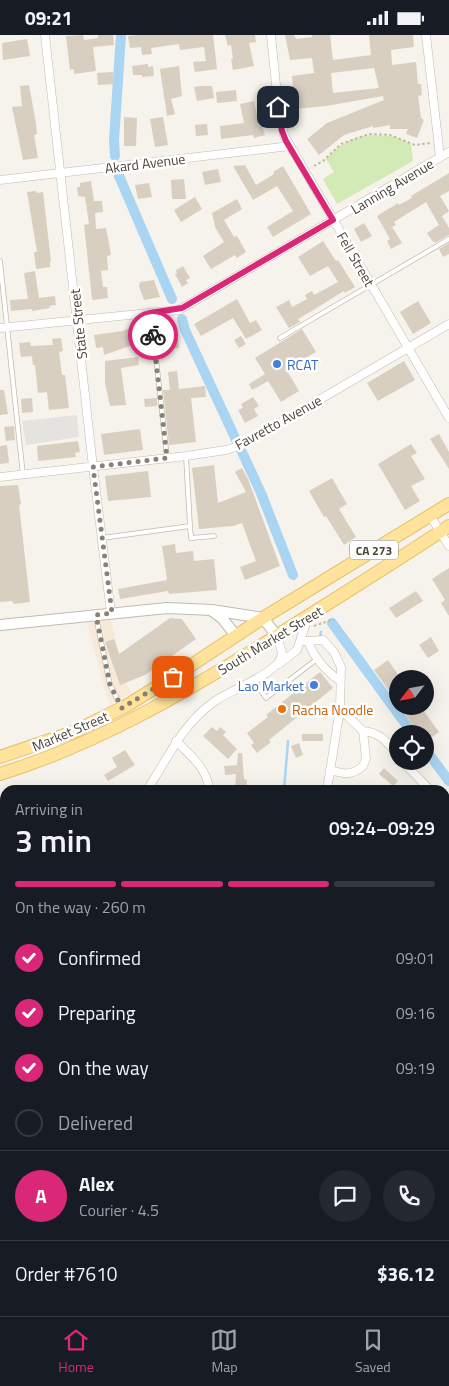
<!DOCTYPE html>
<html lang="en">
<head>
<meta charset="utf-8">
<style>
	:root { --surface:#171b24; --page:#242831; --text:#f1f3f6; --muted:#9ea1a6; --line:#363941; --accent:#db2777 }
	body { margin:0; font-family:"Titillium Web",sans-serif; background:var(--page); color:var(--text); height:100vh; display:flex; flex-direction:column; font-size:19px; white-space:nowrap }
	* { box-sizing:border-box; margin:0 }
	p { font-size:16px; color:var(--muted) }
	.icon { flex:none; width:28px; height:28px; fill:none; stroke:currentColor; stroke-width:2; stroke-linecap:round; stroke-linejoin:round }
	.map { position:relative; flex:1; overflow:hidden }
	.sheet { position:absolute; left:0px; top:750px; width:450px; height:531px; display:flex; flex-direction:column; background:var(--surface); border-radius:15px 15px 0 0; box-shadow:0 5px 20px #0002 }
	.sheet>* { flex:none }
	.needle { width:32px; rotate:238deg }
	.controls { position:absolute; left:389px; top:635px; display:grid; gap:10px }
	.controls a { display:grid; place-items:center; width:45px; height:45px; border-radius:50%; background:var(--surface); box-shadow:0 5px 20px #0002; font-size:25px }
	.pin { position:absolute; display:grid; place-items:center; width:42px; height:42px; color:#fff; margin:-21px; border-radius:10px; box-shadow:0 2px 8px #0006 }
	.courier { position:absolute; display:grid; place-items:center; width:50px; height:50px; margin:-25px; border:4px solid #db2777; border-radius:50%; background:#fff; color:#222; box-shadow:0 1px 6px #0007 }
	.overview em { font-style:normal; font-weight:600 }
	.overview div { display:flex; flex-direction:column-reverse }
	.overview { display:flex; align-items:center; justify-content:space-between; height:85px; padding:0 15px }
	h1 { font-size:32px; font-weight:600; line-height:38px }
	.bar { display:grid; grid-template-columns:repeat(4,1fr); gap:8px 5px; align-content:center; height:60px; padding:0 15px }
	.bar i { height:6px; border-radius:4px; background:var(--line) }
	.bar .current { background:var(--accent) }
	.bar p { grid-column:span 4 }
	.line { display:flex; align-items:center; gap:12px; padding:0 15px; border-top:1px solid var(--line) }
	.line div { flex:1 }
	.round { display:grid; place-items:center; flex:none; width:52px; height:52px; border-radius:26px; background:var(--page) }
	ol { padding:0 15px; list-style:none }
	li { display:flex; align-items:center; gap:15px; height:55px }
	li p { margin-inline-start:auto }
	li .icon { padding:5px; border-radius:50%; background:var(--accent); color:#fff; stroke-width:4 }
	li:last-child { color:var(--muted) }
	li i { width:28px; height:28px; border:2px solid var(--line); border-radius:50% }
	.status { display:flex; justify-content:space-between; align-items:center; height:35px; padding:0 25px; background:var(--surface); direction:ltr }
	.status svg { height:14px; fill:currentColor }
	.menu { display:flex; justify-content:space-around; align-items:center; height:70px; border-top:1px solid var(--line); background:var(--surface); font-size:14px; color:var(--muted) }
	.menu a { display:grid; justify-items:center; gap:2px }
	.menu .current { color:var(--accent) }
	.map>svg:first-child { display:block }
	.commercial { fill:#f7ead8 }
	.green { fill:#d2eab5 }
	.parking { fill:#e5e3e0 }
	.lines { fill:none; stroke-linecap:round; stroke-linejoin:round }
	.stream { stroke:#a9d4f2; stroke-width:2.5 }
	.canal { stroke:#a9d4f2; stroke-width:10 }
	.building { fill:#d8cfc1; fill-rule:evenodd }
	.service-casing { stroke:#c2bbae; stroke-width:5.5 }
	.minor-casing { stroke:#c2bbae; stroke-width:9 }
	.tertiary-casing { stroke:#c2bbae; stroke-width:12 }
	.secondary-casing { stroke:#d6c79b; stroke-width:13 }
	.primary-casing { stroke:#e6c16a; stroke-width:14 }
	.path { stroke:#c4b79f; stroke-width:2; stroke-dasharray:2.5 2.5; stroke-linecap:butt }
	.service { stroke:#fff; stroke-width:4 }
	.minor { stroke:#fff; stroke-width:8 }
	.tertiary { stroke:#fff; stroke-width:10 }
	.secondary { stroke:#fff3cd; stroke-width:11 }
	.primary { stroke:#ffe39c; stroke-width:12 }
	.rail { stroke:#9a9a9a; stroke-width:2.5; stroke-dasharray:6 6; stroke-linecap:butt }
	.done { stroke:#878178; stroke-width:5; stroke-dasharray:0 9 }
	.route { stroke:#db2777; stroke-width:6 }
	.shop-dot { fill:#3f7fe0; stroke:#fff; stroke-width:2 }
	.food-dot { fill:#e8710a; stroke:#fff; stroke-width:2 }
	.labels { text-anchor:middle; dominant-baseline:central; stroke-width:5; stroke-linejoin:round; paint-order:stroke }
	.shield { fill:#fff; stroke:#817c74; stroke-width:1 }
	.shield-label { font-size:12px; font-weight:bold; fill:#4b4439 }
	.street-label { font-size:14px; fill:#4b4439; stroke:#fff }
	.shop-label { font-size:14px; fill:#366cbe; stroke:#fff; text-anchor:start }
	.food-label { font-size:14px; fill:#c56008; stroke:#fff; text-anchor:start }
</style>
</head>
<body>
<div class="status"><b>09:21</b><svg viewBox="0 0 49 12"><path d="M0 12V9h3v3zM5 12V6h3v6zM10 12V3h3v9zM15 12V0h3v12zM26 1h20v11H26zM47 4h2v5h-2z"/></svg></div>
<div class="map">
<svg width="449" height="1281" viewBox="0 0 449 1281">
	<rect width="100%" height="100%" fill="#f6f3ec"/>
	<path class="commercial" d="M111,585L127,650L132,658L111,669L107,662L87,588Z
		M445,1185L449,1190V1247L445,1250Z"/>
	<path class="green" d="M371,100L392,101L411,109L413,126L337,169L323,144L334,137L326,124C339,110 352,102 371,100Z
		M449,1077V1158L445,1153V1080Z"/>
	<path class="parking" d="M77,380L79,402L26,410L22,386Z"/>
	<g class="lines">
		<path class="stream" d="M320,602L321,597
			M284,755L288,706
			M221,1276V1281"/>
		<path class="canal" d="M115,121L114,105L121,0
			M119,141L172,264
			M182,284L185,295L237,407
			M242,417L261,458L293,540
			M332,588L413,699
			M425,714L449,746"/>
	</g>
	<path class="building" d="M83,0L84,5L98,3V0H113L114,10L93,12L96,36L74,39V34L70,35L66,1Z
		M138,0H213L217,34L195,37L193,27L206,26L204,12L180,15L179,9L151,13L152,19L142,20L141,12L130,13L128,1Z
		M225,0H255L256,7L249,8L254,31L233,35L231,24H233L231,10L228,11Z
		M285,0H294L296,4L312,2V0H330L333,25L371,20L369,0H413L414,12L391,15L392,30L416,27L418,49H421L422,60L418,61L421,83L424,85L417,103L406,99L408,94H390V90L373,93V91L344,100L319,120L307,104L327,88L384,65L383,61L326,71L295,74L292,41L314,38L312,23L290,25ZM374,33L379,53L333,58L331,38Z
		M27,4L30,21L3,25L2,8Z
		M148,29V32L153,31L154,41L142,42V40H133L132,31Z
		M179,31L182,61L171,64L175,79L167,81L160,34Z
		M113,37L114,49L98,50L97,38Z
		M29,50L36,88L37,99L34,100L38,123L23,125L12,72L22,71L20,51Z
		M202,51H212L214,63L197,66L194,52Z
		M236,55L237,66L217,68L216,57Z
		M254,66L259,91L262,90L265,100L254,103L253,100L221,104L220,91L244,88L240,69Z
		M124,82L137,83L136,111H124Z
		M163,82L168,110L155,112L150,84Z
		M207,89L208,100L196,101L195,90Z
		M245,130L256,150L274,139L273,137L283,131L311,179L273,202L267,192L293,176L277,151L253,165L233,131Z
		M218,134L221,147L205,150L202,137Z
		M449,138V156L440,161L449,176L442,181L449,193V200L435,208L434,206L433,207L427,198L439,190L426,167L394,187L396,190L392,192L402,208L391,214L387,206L390,204L377,181L398,168L399,170L412,163L411,161Z
		M184,144L186,164H172L171,145Z
		M91,146L94,166H102L103,177L95,178L96,194L106,193L111,220L107,221L108,235L101,236L103,252H107L108,263L94,265L92,264L84,190L89,189L85,162L78,161L77,152H80V148Z
		M149,148L152,162L138,164L135,150Z
		M36,156L37,158L43,157L51,226H50V232L36,234L34,217H37L27,157Z
		M195,162L202,174L181,187L174,175Z
		M237,164L242,174L224,185L234,202L237,201L246,217L237,223L235,220L211,234L203,221L224,207L215,192L212,178Z
		M364,188L372,201L361,207L354,194Z
		M323,206L336,226L338,225L355,252L345,258L344,256L315,274L298,284L300,287L289,293L276,272L289,265L292,272L307,264L305,260L312,256L314,260L338,247L328,231L310,241L298,222Z
		M449,208V219L443,222L439,214Z
		M183,231L190,243L186,245L188,248L182,252L175,239L177,238L176,235Z
		M35,236L39,263L55,261L56,270L49,271L50,273L32,276V274L11,276L10,265L28,264L24,238Z
		M154,245L160,262L144,265L139,251L140,247Z
		M237,264L250,288L256,285L262,295L246,304L233,283L201,301L194,289Z
		M418,266L431,288L413,299L400,277Z
		M147,288L148,298L135,299L138,308L104,320L103,312L96,313L94,300L122,296Z
		M176,290L179,313L168,314L166,303L160,304L159,292Z
		M302,294L316,317L286,334L299,356L281,367L268,346L252,355L249,349L265,339L255,323Z
		M241,301L246,309L239,313L234,305Z
		M61,303L63,316L59,317L62,340H65L69,373L49,375L47,357L38,358L35,330H33L32,321L21,322L19,308L30,307L31,311L53,310L52,304Z
		M138,322L139,330L121,333L126,370L110,371L105,348V326Z
		M404,326L415,345L378,366L367,348Z
		M177,336L179,354L205,351L206,362L191,363L196,407L169,410L163,355H170L168,337Z
		M0,355H4L8,379L0,380Z
		M253,362L259,371L254,374L258,381L245,388L238,375L243,373L241,369Z
		M32,363L33,377L22,378L21,364Z
		M157,363V371L145,372L144,364Z
		M14,391L15,405L6,406L4,392Z
		M140,394L143,415L104,420L101,399Z
		M439,399L449,417V434L430,404Z
		M78,406L80,417L75,418L76,422L38,426L37,411Z
		M411,409L417,418L411,421L425,444L411,451L420,466L405,475L378,429Z
		M7,410L9,428L0,429V411Z
		M214,430L218,468L246,457L235,437L242,433L248,444L280,531L245,545L240,532L256,526L242,488L233,491L199,494L192,433Z
		M148,436L151,462L108,466L105,441Z
		M332,443L347,469L339,474L356,502L344,510L326,481L324,482L309,456Z
		M18,450L21,469L19,470L30,567L14,569L12,566L0,567V451Z
		M175,509L176,518L193,516L194,526L214,524L217,555L169,559L168,556L120,564L118,554L167,545L162,511Z
		M449,533V581L441,568L445,565L432,544Z
		M416,556L423,566L396,583L389,573Z
		M170,583L182,584L196,604L145,640L120,650L105,607L114,604L119,619Z
		M431,602L439,616L428,623L419,610Z
		M388,625L401,644H398V668L374,635Z
		M320,637L333,653L269,705L271,707L257,718L251,710L254,708L247,698L268,682L266,680Z
		M400,671H420L439,697L425,707V699H419Z
		M212,692L217,696L220,692L226,697L223,700L237,714L228,724L203,701Z
		M302,699H323V706H302Z
		M299,708L303,720L296,723L291,711Z
		M125,715L135,730L108,746L104,740L117,732L112,723Z
		M238,718H242L244,744L247,745L246,755H235L236,739L225,740L224,731L237,730Z
		M384,733L398,746L393,751L379,739Z"/>
	<g class="lines">
		<g class="service-casing">
			<path id="service" d="M0,226L23,440
				M151,278L167,423
				M280,303L449,204
				M190,491L191,503L214,501
				M102,503L190,491L186,421
				M96,582L110,650L121,671
				M255,646L266,663L317,624
				M0,907L5,903
				M445,1141L449,1138
				M94,1277L97,1281"/>
		</g>
		<g class="minor-casing">
			<path id="minor" d="M45,0L93,432L111,578
				M271,0L277,60L284,100L449,383
				M426,0L440,122
				M0,145L290,111
				M0,293L179,275L449,117
				M0,442L186,421L226,415L242,410L449,289
				M431,482L449,511
				M305,606H308C314,623 326,636 340,646
				M308,606L323,605L334,617L341,632L340,674L327,755
				M279,629L297,615L308,582
				M340,674L363,696C380,697 387,707 398,720
				M176,706C190,720 208,734 209,755
				M402,726L430,755
				M330,735C343,739 352,741 363,731L366,723L363,696
				M147,755C169,722 181,690 215,666C233,654 259,646 275,631C279,628 281,623 282,618L277,601
				M0,841L5,840
				M445,942L449,947
				M0,1005L5,1001
				M445,1170L449,1175
				M445,1263L449,1260
				M425,1281L430,1276"/>
		</g>
		<g class="tertiary-casing">
			<path id="tertiary" d="M212,576L222,583L236,601
				M0,590L167,573L212,575L263,583L277,601
				M0,1247L5,1243
				M416,1276L420,1281"/>
		</g>
		<g class="secondary-casing">
			<path id="secondary" d="M445,892L449,889
				M148,1281L154,1276"/>
		</g>
		<g class="primary-casing">
			<path id="primary" d="M0,722L73,697L126,671L187,633L263,583L449,469
				M0,739C97,709 184,658 270,605C330,567 390,530 449,491"/>
		</g>
		<path class="path" d="M314,131L323,126L341,109L369,99L390,100L415,110L431,108
			M314,591L334,584"/>
		<use href="#service" class="service"/>
		<use href="#minor" class="minor"/>
		<use href="#tertiary" class="tertiary"/>
		<use href="#secondary" class="secondary"/>
		<use href="#primary" class="primary"/>
		<path class="rail" d="M445,832L449,829
			M445,844L449,841
			M0,1198L5,1194
			M0,1211L5,1207"/>
	</g>
	<g class="lines">
		<path class="done" d="M153,300L167,423L93,432L112,578L96,580L110,650L122,673L173,642"/>
		<path class="route" d="M153,300L150,278L182,273L333,185L286,106L282,96L278,72"/>
	</g>
	<g class="shop-dot">
		<circle cx="277" cy="329" r="5"/>
		<circle cx="314" cy="650" r="5"/>
	</g>
	<circle class="food-dot" cx="282" cy="674" r="5"/>
	<g class="labels">
		<rect class="shield" x="350" y="505.5" width="48" height="19" rx="4"/>
		<g class="shield-label">
			<text x="374" y="515">CA 273</text>
		</g>
		<g class="street-label">
			<text transform="translate(145 128) rotate(-7)">Akard Avenue</text>
			<text transform="translate(392 151) rotate(-31)">Lanning Avenue</text>
			<text transform="translate(356 224) rotate(60)">Fell Street</text>
			<text transform="translate(78 289) rotate(-96)">State Street</text>
			<text transform="translate(278 387) rotate(-29)">Favretto Avenue</text>
			<text transform="translate(270 605) rotate(-31)">South Market Street</text>
			<text transform="translate(70 696) rotate(-23)">Market Street</text>
		</g>
		<g class="shop-label">
			<text x="287" y="329">RCAT</text>
			<text x="304" y="650" text-anchor="end">Lao Market</text>
		</g>
		<g class="food-label">
			<text x="292" y="674">Racha Noodle</text>
		</g>
	</g>
</svg>
<div class="controls">
<a><svg class="needle" viewBox="-14 -14 28 28"><path d="M0-13l5 13h-10z" fill="#e53935"/><path d="M0 13l5-13h-10z" fill="#9ea1a6"/></svg></a>
<a><svg class="icon" aria-label="locate" viewBox="0 0 24 24"><circle cx="12" cy="12" r="6"/><path d="M12 2v4M12 18v4M2 12h4M18 12h4"/></svg></a>
</div>
<div class="pin" style="left:173px;top:642px;background:#ea580c"><svg class="icon" aria-label="bag" viewBox="0 0 24 24"><path d="M5 8h14l-1 12H6zM9 8a3 3 0 0 1 6 0"/></svg></div>
<div class="pin" style="left:278px;top:72px;background:#1f2937"><svg class="icon" aria-label="home" viewBox="0 0 24 24"><path d="M3 11l9-7 9 7M6 9v11h12V9"/></svg></div>
<div class="courier" style="left:153px;top:300px"><svg class="icon" aria-label="bike" viewBox="0 0 24 24"><circle cx="6" cy="16" r="4"/><circle cx="18" cy="16" r="4"/><path d="M6 16l4-8h5l3 8M10 8l3 8H6M13 5h3"/></svg></div>
<section class="sheet">
<div class="overview"><div><h1>3 min</h1><p>Arriving in</p></div><em>09:24–09:29</em></div>
<div class="bar"><i class="current"></i><i class="current"></i><i class="current"></i><i></i><p>On the way · 260 m</p></div>
<ol>
<li><svg class="icon" aria-label="check" viewBox="0 0 24 24"><path d="M5 12l5 5 9-10"/></svg>Confirmed<p>09:01</p></li>
<li><svg class="icon" aria-label="check" viewBox="0 0 24 24"><path d="M5 12l5 5 9-10"/></svg>Preparing<p>09:16</p></li>
<li><svg class="icon" aria-label="check" viewBox="0 0 24 24"><path d="M5 12l5 5 9-10"/></svg>On the way<p>09:19</p></li>
<li><i></i>Delivered</li>
</ol>
<div class="line" style="height:90px"><b class="round" style="background:var(--accent);color:#fff">A</b><div><b>Alex</b><p>Courier · 4.5</p></div><a class="round"><svg class="icon" aria-label="chat" viewBox="0 0 24 24"><path d="M4 5h16v11H9l-5 4z"/></svg></a><a class="round"><svg class="icon" aria-label="phone" viewBox="0 0 24 24"><path d="M5 4h4l2 5-3 2q2 4 5 5l2-3 5 2v4C11 20 4 13 5 4z"/></svg></a></div>
<div class="line" style="height:65px"><div>Order #7610</div><b>$36.12</b></div>
</section>
</div>
<nav class="menu">
<a class="current"><svg class="icon" aria-label="home" viewBox="0 0 24 24"><path d="M3 11l9-7 9 7M6 9v11h12V9"/></svg>Home</a>
<a><svg class="icon" aria-label="map" viewBox="0 0 24 24"><path d="M3 6l6-2 6 2 6-2v14l-6 2-6-2-6 2zM9 4v14M15 6v14"/></svg>Map</a>
<a><svg class="icon" aria-label="saved" viewBox="0 0 24 24"><path d="M7 4h10v16l-5-4-5 4z"/></svg>Saved</a>
</nav>
</body>
</html>
